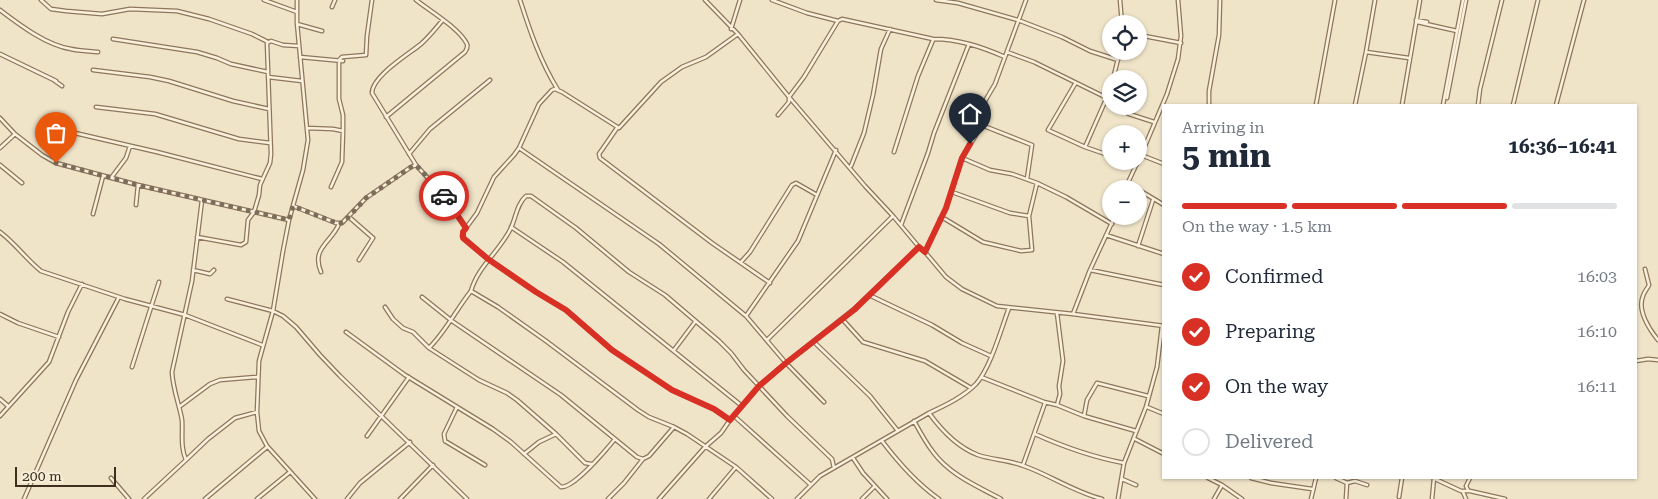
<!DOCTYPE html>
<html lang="en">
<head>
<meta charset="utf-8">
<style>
	:root { --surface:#fff; --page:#f2f2f3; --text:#1f2937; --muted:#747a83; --line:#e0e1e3; --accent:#d93025 }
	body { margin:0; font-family:"Roboto Serif",serif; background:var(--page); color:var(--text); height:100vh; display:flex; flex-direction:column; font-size:19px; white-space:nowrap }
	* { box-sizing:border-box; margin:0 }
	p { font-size:16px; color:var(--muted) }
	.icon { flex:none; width:28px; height:28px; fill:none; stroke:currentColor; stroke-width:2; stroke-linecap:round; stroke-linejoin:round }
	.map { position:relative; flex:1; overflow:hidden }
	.drawer { position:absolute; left:1162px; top:104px; width:475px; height:375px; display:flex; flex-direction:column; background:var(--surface); border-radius:0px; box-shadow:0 1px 4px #0004 }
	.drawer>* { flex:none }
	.buttons { position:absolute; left:1102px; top:15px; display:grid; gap:10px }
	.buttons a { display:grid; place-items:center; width:45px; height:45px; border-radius:50%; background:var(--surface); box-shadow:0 1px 4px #0004; font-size:25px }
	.scale { position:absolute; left:15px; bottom:12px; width:101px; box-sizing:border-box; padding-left:5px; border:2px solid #3d2e20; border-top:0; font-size:14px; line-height:18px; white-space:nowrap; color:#3d2e20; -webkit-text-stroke:4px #f7eed8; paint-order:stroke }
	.pin { position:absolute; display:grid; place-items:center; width:42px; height:42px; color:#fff; margin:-51px -21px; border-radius:50% 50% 50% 0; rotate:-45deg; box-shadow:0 0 5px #0007 }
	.pin .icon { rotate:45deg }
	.courier { position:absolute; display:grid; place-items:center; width:50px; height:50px; margin:-25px; border:4px solid #d93025; border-radius:50%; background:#fff; color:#222; box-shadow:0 1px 6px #0007 }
	.summary em { font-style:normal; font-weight:700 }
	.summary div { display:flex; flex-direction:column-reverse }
	.summary { display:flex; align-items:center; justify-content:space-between; height:85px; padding:0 20px }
	h1 { font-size:32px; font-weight:700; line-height:38px }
	.bar { display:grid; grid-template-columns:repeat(4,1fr); gap:8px 5px; align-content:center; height:60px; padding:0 20px }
	.bar i { height:6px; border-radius:4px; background:var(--line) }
	.bar .active { background:var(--accent) }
	.bar p { grid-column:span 4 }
	ol { padding:0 20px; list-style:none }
	li { display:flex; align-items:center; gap:15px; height:55px }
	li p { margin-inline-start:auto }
	li .icon { padding:5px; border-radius:50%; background:var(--accent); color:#fff; stroke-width:4 }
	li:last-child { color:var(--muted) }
	li i { width:28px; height:28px; border:2px solid var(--line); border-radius:50% }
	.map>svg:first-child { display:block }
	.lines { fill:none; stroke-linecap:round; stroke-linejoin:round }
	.minor-casing { stroke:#8d765c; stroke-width:5 }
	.minor { stroke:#faf1dc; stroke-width:2.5 }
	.done { stroke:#7c6e5b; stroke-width:5; stroke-dasharray:0 9 }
	.route { stroke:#d93025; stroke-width:6 }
</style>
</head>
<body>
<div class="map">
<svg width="1658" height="499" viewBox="0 0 1658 499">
	<rect width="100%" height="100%" fill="#f0e4c8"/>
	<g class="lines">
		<g class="minor-casing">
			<path id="minor" d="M41,0L51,9L66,11L102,14L130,9L177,11L209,19L252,34L268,42
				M264,0L297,12
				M297,0V23L308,140L303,170L289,220L283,251L273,311L259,361L257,412L259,431L267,446L315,499
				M520,0C530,31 540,61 558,90
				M705,0L738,34L789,97L865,186L893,216L919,247L925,252L946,277L962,289L997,306L1073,314L1164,326
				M772,0L807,13L838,21
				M936,0L958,3L1018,20L1062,37L1090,51L1118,60
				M1120,0L1122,24
				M332,7L335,0
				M0,10C20,25 46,45 71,49C80,51 89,51 98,52
				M1416,20L1427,22
				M1417,22L1457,31
				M297,24L322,31
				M731,29L740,0
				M1139,35L1181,43
				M113,39L197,52L217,58L231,64L268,72
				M1007,52L1034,62L1107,98
				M1366,52L1409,58
				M0,54L56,81
				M300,57L343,61
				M93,70L150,77L169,81L233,101L269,109
				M268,77L302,81
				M1113,79L1120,51
				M55,81L62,86
				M1075,84L1048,130L1085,147
				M1111,88L1085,147L1111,156
				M1447,98L1466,0
				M1209,105V91L1219,35L1220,0
				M1316,105L1335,0
				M1355,105L1366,52L1375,0
				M1402,105L1420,0
				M1443,105L1463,0
				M1478,105L1480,89L1502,0
				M1513,105L1538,0
				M1556,105L1584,0
				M1115,106L1129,114L1154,122
				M96,107L155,114L239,139L270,143
				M778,115L789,102V97L804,77L838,21L842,19L933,39C959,39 982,47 1005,57
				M386,117L465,52C467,48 468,48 467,44C459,28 430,11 416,0
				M0,118L15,134L42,155L56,163L138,185L289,220
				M979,124L1032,145L1027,179
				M307,128L333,129L343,131V115L339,99V60L342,57L366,55L367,36L372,0
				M617,128L599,154L600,158L712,243L770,283
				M62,130L157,152L262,179
				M0,148L15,134
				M519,148L659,244L746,316L786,363L824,402
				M894,152L918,76L933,40
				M409,154L430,129L490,80
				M1141,155L1164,164
				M962,158L990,170L1012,174L1037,183L1066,197L1112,224
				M1139,160L1167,94L1178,59L1181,36L1178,0
				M1129,161L1137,164
				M0,165L22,183
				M416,165L372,93C372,76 409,54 421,44C429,37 436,28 442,21
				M851,166L864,133L873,95L881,49L890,29
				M111,178L126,158L130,146
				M1127,183L1136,189
				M331,187L342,162L343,131
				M1125,189L1138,161
				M1139,190L1164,205
				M952,192L1010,213L1029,216
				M202,200L192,281L172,372C173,390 179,403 182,420C183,434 180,446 186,460L208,439L235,418L257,412
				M136,205L138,185
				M293,206L336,223H342L366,198L411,167L416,165L445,197L466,228
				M93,214L103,176
				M349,217L373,238L359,260
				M940,219H945L983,242L1021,251L1032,250L1029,216L1037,183
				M901,225L928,153L934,133L969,44
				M511,227L563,262L742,406
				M0,232C15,243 26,259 41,271L125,299L185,315L262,345
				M1106,235L1164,254
				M197,237L241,245L246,242L248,220L254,212L259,195L260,185L270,163L271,154L267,43L271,41L283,45L299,46
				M1138,246L1153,200
				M925,252L946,208L962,158L976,135L985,101L995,84L1026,0
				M741,262L750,252L792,185L796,183L817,195
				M1645,269L1649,285C1647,289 1644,292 1643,296C1637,310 1649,329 1658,340
				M193,270L210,274L214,270
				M1090,270L1164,285
				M321,272C311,248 331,243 339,224
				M869,295L932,325L962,343L991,356
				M422,297L452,321L561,395L637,457L643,459L649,456L674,427
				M227,299L273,311L283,316L296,327L320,355L340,376L467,499
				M385,307L393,319L403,328L413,332L429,348L479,380L507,393L517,400L556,434L585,463L591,464
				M1057,313L1063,361L1059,386L1060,394L1057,405
				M0,314L18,323L59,337
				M1073,314L1090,270L1115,216
				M746,316L798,241L836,150
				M843,320L863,342L925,361L971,388
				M346,332L405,375L493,429L511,442L561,487C574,488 606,450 615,439
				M767,340L893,216
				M814,342L870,396L898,431
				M429,348C446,331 456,310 471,291
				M674,350L695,322
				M1636,361L1648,359L1658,360
				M132,367L159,282
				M981,377L1044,402L1057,405L1084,416L1136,431
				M0,399L8,406
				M179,407L210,384L220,380L257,377
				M457,407L444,434L445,441L485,465
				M1147,407L1164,414
				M929,413C942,431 957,447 978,455C993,460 1009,460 1024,466C1050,475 1074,492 1102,499
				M0,416L49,362L68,312L82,284
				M734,416L811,485
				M1084,416L1087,400L1097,383L1148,396
				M730,420L714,409L672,390L612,350L566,310L536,292L488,259L462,236L463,232L477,213L494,177L514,155L519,148L539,104L552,90L555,89L562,92L619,128L661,82L682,67L706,57L738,34
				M914,421C920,432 926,443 933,452C950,475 977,486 1001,499
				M1035,434C1064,447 1092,457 1124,463
				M367,436L409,377
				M1135,439L1164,454
				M882,441C898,462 916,483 939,499
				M524,454L539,442L556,434
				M853,458L863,473L887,499
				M1023,465L1045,403
				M111,478L129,499
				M1208,478L1222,485L1242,499
				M1251,478L1271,483L1312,489
				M1336,478L1347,483L1346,499
				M1122,479L1136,485
				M1435,479L1461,491H1470L1505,499
				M1347,483L1355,481L1367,485
				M1468,490L1466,486L1470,478
				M1463,492L1466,499
				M1399,497L1402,478
				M24,499L76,380L119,297
				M144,499L186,460
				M205,499L267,447
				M257,499L290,472
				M347,499L360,483L410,442
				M400,499L433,465
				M608,499L624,483L643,459
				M659,499L705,447L721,433L730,420L759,386L786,363L854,309L919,247
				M709,499L736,467
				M772,499L736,467L687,434L674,427L649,417L638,410L546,341L498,307L471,291C478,266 500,251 511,228C516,217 517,204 526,196H531L576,228L629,272L665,295L719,341L731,353L744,370L787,416L832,459L834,468
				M797,499L820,476L929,413C946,405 963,397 976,384C991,367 1001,329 1009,308
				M862,499L874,487
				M1118,499L1124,463L1146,407L1157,367L1162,326
				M1214,499L1222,485
				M1311,499L1316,478
				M1432,499L1434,478"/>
		</g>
		<use href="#minor" class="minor"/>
	</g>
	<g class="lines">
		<path class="done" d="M56,163L138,185L289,220L293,206L339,224L345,221L366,198L414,165L419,168L444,196"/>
		<path class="route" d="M444,196L466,228L463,232V238L488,259L536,292L566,310L612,350L672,390L714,409L730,420L759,386L786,363L854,310L919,247L925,252L946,208L962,158L970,144"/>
	</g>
</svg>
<div class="buttons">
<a><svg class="icon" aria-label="locate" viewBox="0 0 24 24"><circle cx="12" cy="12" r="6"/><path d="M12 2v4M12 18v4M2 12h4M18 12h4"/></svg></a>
<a><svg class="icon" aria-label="layers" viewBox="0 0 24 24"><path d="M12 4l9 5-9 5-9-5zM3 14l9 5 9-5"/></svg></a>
<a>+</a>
<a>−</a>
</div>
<div class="scale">200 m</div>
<div class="pin" style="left:56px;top:163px;background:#ea580c"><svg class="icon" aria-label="bag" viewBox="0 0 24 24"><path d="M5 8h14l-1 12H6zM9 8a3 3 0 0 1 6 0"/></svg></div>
<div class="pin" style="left:970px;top:144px;background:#1f2937"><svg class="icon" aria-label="home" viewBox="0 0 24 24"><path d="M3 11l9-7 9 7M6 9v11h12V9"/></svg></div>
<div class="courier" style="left:444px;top:196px"><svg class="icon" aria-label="car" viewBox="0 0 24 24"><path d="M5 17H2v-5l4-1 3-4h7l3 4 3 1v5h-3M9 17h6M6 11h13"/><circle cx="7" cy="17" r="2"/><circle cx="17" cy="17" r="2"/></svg></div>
<section class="drawer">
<div class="summary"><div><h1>5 min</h1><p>Arriving in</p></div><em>16:36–16:41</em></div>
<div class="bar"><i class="active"></i><i class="active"></i><i class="active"></i><i></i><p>On the way · 1.5 km</p></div>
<ol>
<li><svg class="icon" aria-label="check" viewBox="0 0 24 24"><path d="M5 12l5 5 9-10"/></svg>Confirmed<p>16:03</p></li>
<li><svg class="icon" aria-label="check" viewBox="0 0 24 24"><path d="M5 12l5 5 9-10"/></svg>Preparing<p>16:10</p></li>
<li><svg class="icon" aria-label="check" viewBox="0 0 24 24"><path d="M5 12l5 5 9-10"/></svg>On the way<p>16:11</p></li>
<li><i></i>Delivered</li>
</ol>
</section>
</div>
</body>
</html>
